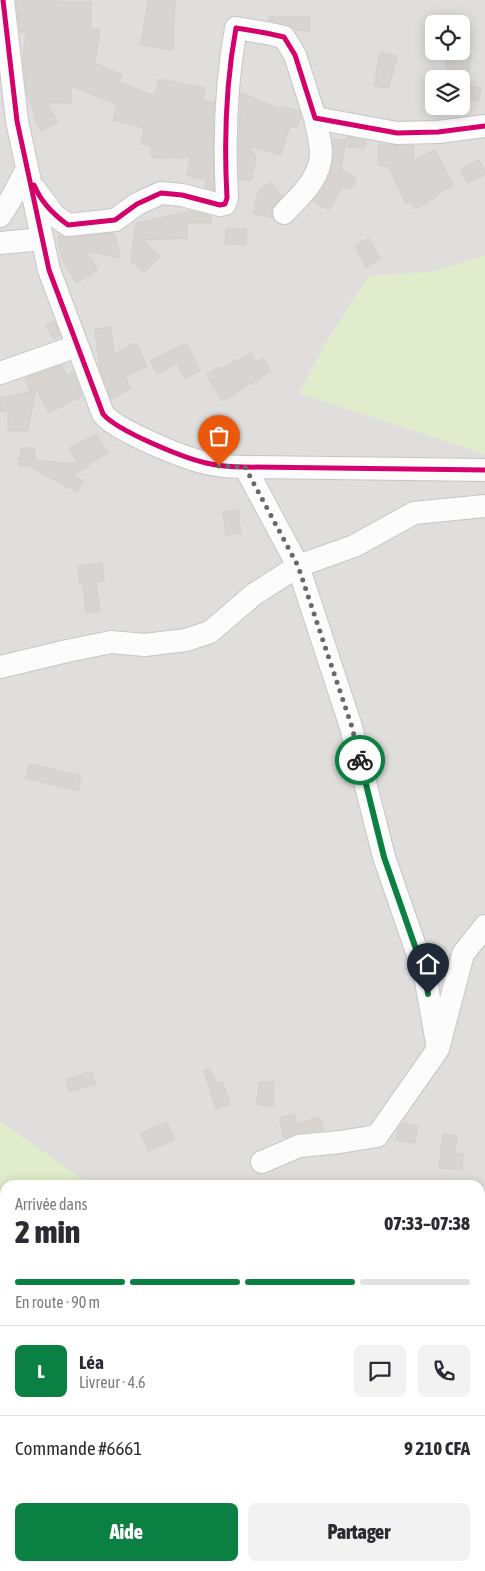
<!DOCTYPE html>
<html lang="fr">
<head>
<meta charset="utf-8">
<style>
	:root { --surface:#fff; --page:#f2f2f3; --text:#2b2b33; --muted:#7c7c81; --line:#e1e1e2; --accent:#0b8043 }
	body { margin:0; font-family:"Asap Condensed",sans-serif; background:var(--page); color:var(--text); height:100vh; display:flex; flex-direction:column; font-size:19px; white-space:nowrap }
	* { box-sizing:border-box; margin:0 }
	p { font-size:16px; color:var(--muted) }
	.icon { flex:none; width:28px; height:28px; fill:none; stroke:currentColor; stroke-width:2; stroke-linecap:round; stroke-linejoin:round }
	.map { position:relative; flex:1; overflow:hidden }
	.details { position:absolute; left:0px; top:1180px; width:485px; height:391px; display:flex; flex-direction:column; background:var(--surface); border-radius:15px 15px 0 0; box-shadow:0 2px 12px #0003 }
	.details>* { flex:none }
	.fabs { position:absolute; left:425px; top:15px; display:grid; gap:10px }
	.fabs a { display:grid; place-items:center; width:45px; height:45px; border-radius:8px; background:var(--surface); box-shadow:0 2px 12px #0003; font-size:25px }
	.pin { position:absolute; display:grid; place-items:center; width:42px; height:42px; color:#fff; margin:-51px -21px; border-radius:50% 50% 50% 0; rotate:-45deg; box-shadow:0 0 5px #0007 }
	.pin .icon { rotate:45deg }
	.courier { position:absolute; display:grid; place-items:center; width:50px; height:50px; margin:-25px; border:4px solid #0b8043; border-radius:50%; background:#fff; color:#222; box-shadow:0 1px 6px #0007 }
	.summary em { font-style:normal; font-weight:800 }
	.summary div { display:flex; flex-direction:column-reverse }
	.summary { display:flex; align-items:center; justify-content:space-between; height:85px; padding:0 15px }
	h1 { font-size:32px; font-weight:800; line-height:38px }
	.bar { display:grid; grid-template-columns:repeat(4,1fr); gap:8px 5px; align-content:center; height:60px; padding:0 15px }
	.bar i { height:6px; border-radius:4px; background:var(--line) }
	.bar .selected { background:var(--accent) }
	.bar p { grid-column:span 4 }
	.line { display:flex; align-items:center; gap:12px; padding:0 15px; border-top:1px solid var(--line) }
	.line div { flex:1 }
	.round { display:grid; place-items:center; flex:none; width:52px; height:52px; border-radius:8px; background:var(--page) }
	.cta { display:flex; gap:10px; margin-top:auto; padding:10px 15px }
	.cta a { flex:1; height:58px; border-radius:8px; background:var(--accent); color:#fff; font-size:20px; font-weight:800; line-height:58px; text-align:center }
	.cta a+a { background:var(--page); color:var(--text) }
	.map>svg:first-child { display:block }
	.residential { fill:#dfdedc; fill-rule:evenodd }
	.grass { fill:#e0eccb }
	.building { fill:#d7d4d2; stroke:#d3cfcc }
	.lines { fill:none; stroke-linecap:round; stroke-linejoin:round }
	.minor-casing { stroke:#c7c6c5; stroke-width:24 }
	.minor { stroke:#fdfcfc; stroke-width:22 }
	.cycleway-casing { stroke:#fff; stroke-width:8 }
	.cycleway { stroke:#d6006c; stroke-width:5 }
	.done { stroke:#6a6968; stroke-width:5; stroke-dasharray:0 9 }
	.route { stroke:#0b8043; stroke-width:6 }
</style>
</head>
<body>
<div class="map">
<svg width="485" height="1571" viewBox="0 0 485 1571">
	<rect width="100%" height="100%" fill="#f0eeeb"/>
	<path class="residential" d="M0,0H485V256L432,272L369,276L326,343L299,393L485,454V1340L480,1345V1185H90L0,1121ZM434,24H461V51H434ZM434,79H461V106H434Z"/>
	<path class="grass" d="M485,256V454L299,393L326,343L369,276L432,272Z
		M0,1121L90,1185H5V1566H480V1345L485,1340V1571H0Z"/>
	<path class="building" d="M148,0H175L173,50L141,45Z
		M16,1H61V2H91V29L100,30L95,63L122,75L119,82L155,96L159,79L205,88L203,101L214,102L213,134L214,190L205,188L206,180L187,175L191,157L152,158L151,146L141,144L144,128L113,120L117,104L71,86V103H47L58,122L41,131L33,117L36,115L27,95L23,57L26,32H20Z
		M268,17H310V31L295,30L287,24L268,20Z
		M448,51L471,53L468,81L445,75Z
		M380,53L397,56L389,88L374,86Z
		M461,85L481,88L479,101L461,99Z
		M241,93L281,109L283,106L299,111L301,118L297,128L290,126L281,155L249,146L256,157L251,181L239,179V135Z
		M347,137L366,141L365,148L347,147Z
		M333,139L346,140L341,170L357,178L350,190L343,186L329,210L313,201L322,190L330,175L334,154Z
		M379,144L397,146H414L413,161L435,150L453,185L437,194L438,196L415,209L411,201L406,203L388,166L378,165Z
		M479,160L485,171V174L468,183L460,170Z
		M272,182L282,197L271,209L272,218L253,213L259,190Z
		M192,211L211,216V223H187V238L143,240L160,256L144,273L131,261L136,223Z
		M226,228L247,229L246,245L225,244Z
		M114,233L120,258L87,251L98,270L76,283L61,258L58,236L69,238Z
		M369,238L380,259L366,267L355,246Z
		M54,321L60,335L53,339L46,325Z
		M111,327L114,354L136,343L147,366L125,377L131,388L111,399L107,387L112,380L106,384L100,369L95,329Z
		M186,343L200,371L185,378L177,363L157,374L150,361Z
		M251,353L256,363L263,358L271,371L223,401L206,375L219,367L220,369Z
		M62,365L67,376L73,372L82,396L49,413L36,389L28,431H8V411H0V398L30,392L25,378Z
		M96,434L108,453L86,465H90L73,475L83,481L77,492L29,466H19L20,461L16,458L20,459L21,448H35L34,460L78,464L69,448Z
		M238,510L241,533L226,535L223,512Z
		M102,563L104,581L96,582L100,612L86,613L83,584H80L78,566Z
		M30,764L81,776L78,791L26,778Z
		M209,1069L217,1083L222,1082L230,1104L216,1109L204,1071Z
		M91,1071L96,1084L70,1092L66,1080Z
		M259,1082H274L273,1106L257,1105Z
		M294,1114L297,1124L320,1117L324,1130L297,1133L284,1138L279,1118Z
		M167,1122L175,1140L148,1151L141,1133Z
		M402,1123L418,1126L415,1143L396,1140L398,1130Z
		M443,1134L457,1136L455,1153L463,1154L462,1170L439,1168Z"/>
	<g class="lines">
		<g class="minor-casing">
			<path id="minor" d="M3,0L17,121L49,270L103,414C117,431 184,458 206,463C219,466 232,467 245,467L485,470
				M35,189L54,215L68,225L115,220L137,204L161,193L182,195L220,205L225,204L227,198C224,143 226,82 236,28L266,33L284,37L295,55L315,118L397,133L438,132L485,126
				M284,213C299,197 321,178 321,153C321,142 317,129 315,118
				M0,216L11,199L27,169
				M0,243L42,239
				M0,373L77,346
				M245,467L298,566L351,727L384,857L425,975L438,1049
				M0,667L67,651L111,642L145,645L186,640L210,632L253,595L298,566L354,546L414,513L485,506
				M262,1162L299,1146L340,1142L377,1136L438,1049L463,954L485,926"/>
		</g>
		<use href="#minor" class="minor"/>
		<g class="cycleway-casing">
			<path id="cycleway" d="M3,0L17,121L49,270L103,414C117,431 184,458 206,463C219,466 232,467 245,467L485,470
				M34,185C41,202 54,215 68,225L115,220L137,204L161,193L182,195L220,205L225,204L227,198C224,143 226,82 236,28L266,33L284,37L295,55L315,118L397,133L438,132L485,126"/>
		</g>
		<use href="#cycleway" class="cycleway"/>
	</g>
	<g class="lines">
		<path class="done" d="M219,466L245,467L298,566L352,727L360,760"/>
		<path class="route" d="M360,760L384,857L425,975L428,994"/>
	</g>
</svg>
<div class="fabs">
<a><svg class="icon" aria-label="locate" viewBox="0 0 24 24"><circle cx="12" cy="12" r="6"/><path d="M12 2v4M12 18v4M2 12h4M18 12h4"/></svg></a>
<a><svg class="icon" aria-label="layers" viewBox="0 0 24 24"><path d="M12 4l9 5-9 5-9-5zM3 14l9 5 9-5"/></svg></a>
</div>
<div class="pin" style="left:219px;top:466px;background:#ea580c"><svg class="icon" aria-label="bag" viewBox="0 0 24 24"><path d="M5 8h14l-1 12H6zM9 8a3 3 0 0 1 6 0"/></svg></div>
<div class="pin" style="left:428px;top:994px;background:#1f2937"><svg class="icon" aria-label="home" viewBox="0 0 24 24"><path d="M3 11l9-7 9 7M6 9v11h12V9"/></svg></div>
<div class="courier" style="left:360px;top:760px"><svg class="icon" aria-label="bike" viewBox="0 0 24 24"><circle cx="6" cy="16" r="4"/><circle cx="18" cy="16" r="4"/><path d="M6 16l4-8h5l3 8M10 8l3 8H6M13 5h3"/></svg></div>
<section class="details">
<div class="summary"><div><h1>2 min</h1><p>Arrivée dans</p></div><em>07:33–07:38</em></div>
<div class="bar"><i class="selected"></i><i class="selected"></i><i class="selected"></i><i></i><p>En route · 90 m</p></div>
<div class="line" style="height:90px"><b class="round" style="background:var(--accent);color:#fff">L</b><div><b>Léa</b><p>Livreur · 4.6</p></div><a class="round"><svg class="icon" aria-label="chat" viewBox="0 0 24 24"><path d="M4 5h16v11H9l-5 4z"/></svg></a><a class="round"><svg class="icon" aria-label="phone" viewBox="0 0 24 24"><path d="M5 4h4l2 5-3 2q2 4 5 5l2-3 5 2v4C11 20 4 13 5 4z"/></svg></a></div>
<div class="line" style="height:65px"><div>Commande #6661</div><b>9 210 CFA</b></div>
<div class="cta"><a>Aide</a><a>Partager</a></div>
</section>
</div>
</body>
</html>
